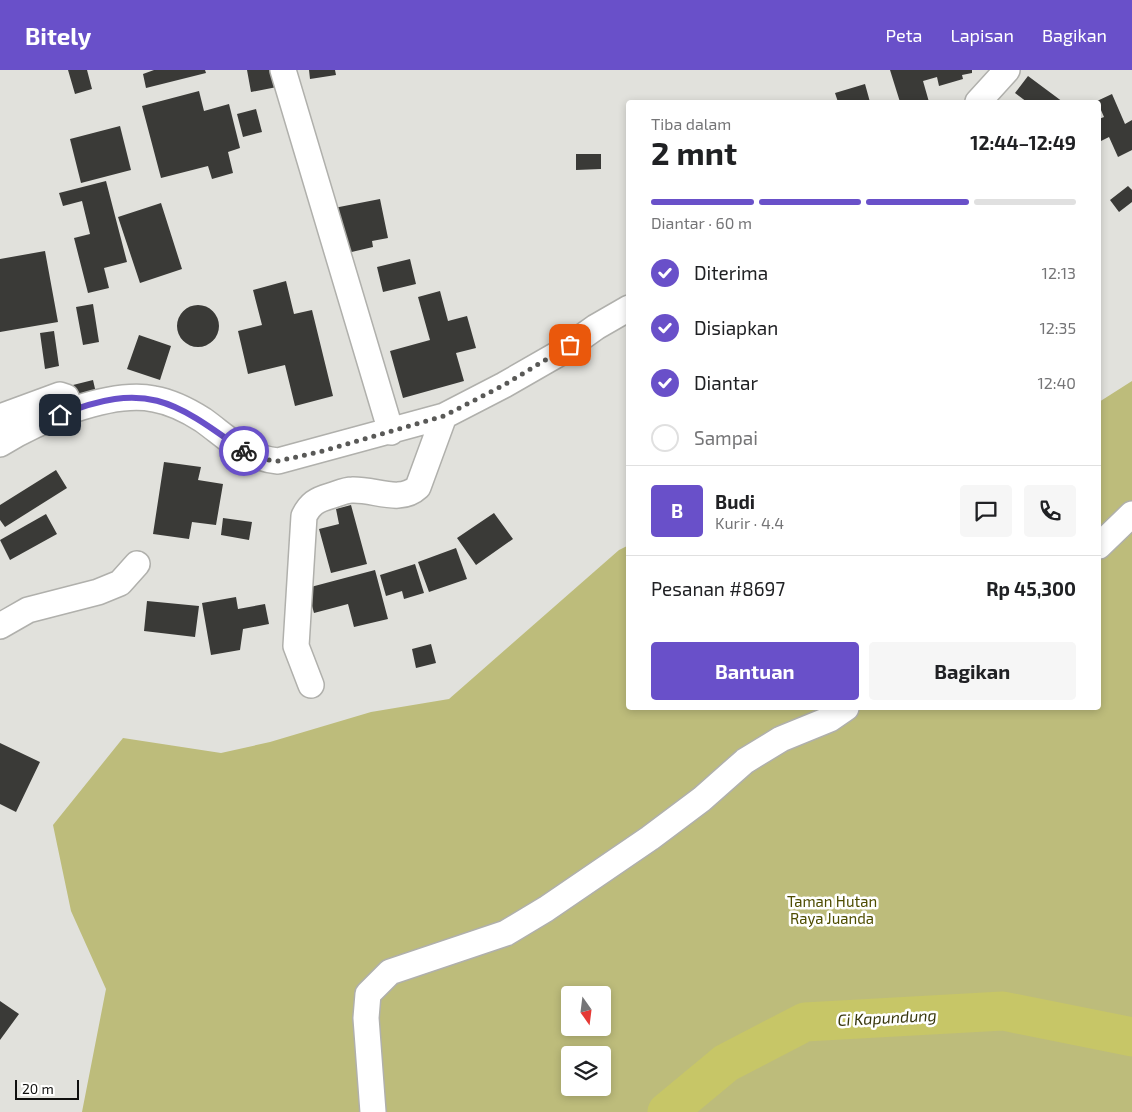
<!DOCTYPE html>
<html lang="id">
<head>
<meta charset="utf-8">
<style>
	:root { --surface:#fff; --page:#f6f6f6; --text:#202124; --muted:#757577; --line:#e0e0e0; --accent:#6950c9 }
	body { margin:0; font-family:"Exo 2",sans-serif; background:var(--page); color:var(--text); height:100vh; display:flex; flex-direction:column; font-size:19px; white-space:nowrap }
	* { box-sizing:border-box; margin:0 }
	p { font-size:16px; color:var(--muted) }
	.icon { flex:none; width:28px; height:28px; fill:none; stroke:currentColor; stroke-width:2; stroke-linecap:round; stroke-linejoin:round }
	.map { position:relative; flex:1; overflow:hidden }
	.sheet { position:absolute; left:626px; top:30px; width:475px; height:610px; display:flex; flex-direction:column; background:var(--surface); border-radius:5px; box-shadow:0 2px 8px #0003 }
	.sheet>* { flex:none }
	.needle { width:32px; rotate:166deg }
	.fabs { position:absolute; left:561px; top:916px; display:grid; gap:10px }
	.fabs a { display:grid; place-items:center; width:50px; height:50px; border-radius:5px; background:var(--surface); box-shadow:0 2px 8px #0003; font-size:25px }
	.scale { position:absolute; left:15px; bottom:12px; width:64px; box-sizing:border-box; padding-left:5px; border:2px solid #10100f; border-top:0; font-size:14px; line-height:18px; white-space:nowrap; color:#10100f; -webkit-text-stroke:4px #fffffe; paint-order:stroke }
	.pin { position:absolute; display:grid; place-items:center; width:42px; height:42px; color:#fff; margin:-21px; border-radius:10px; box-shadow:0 2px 8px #0006 }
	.courier { position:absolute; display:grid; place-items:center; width:50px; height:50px; margin:-25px; border:4px solid #6950c9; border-radius:50%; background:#fff; color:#222; box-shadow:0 1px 6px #0007 }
	.summary em { font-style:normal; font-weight:700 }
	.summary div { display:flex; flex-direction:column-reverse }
	.summary { display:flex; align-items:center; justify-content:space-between; height:85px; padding:0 25px }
	h1 { font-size:32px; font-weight:700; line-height:38px }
	.bar { display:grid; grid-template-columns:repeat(4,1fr); gap:8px 5px; align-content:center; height:60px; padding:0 25px }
	.bar i { height:6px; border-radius:4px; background:var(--line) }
	.bar .on { background:var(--accent) }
	.bar p { grid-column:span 4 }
	.line { display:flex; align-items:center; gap:12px; padding:0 25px; border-top:1px solid var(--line) }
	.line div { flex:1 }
	.round { display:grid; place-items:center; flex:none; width:52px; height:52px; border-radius:5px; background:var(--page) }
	ol { padding:0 25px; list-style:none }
	li { display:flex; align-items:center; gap:15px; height:55px }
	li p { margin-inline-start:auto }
	li .icon { padding:5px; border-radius:50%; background:var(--accent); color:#fff; stroke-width:4 }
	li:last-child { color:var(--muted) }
	li i { width:28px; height:28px; border:2px solid var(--line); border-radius:50% }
	.action { display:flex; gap:10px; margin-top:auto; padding:10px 25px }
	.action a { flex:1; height:58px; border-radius:5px; background:var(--accent); color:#fff; font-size:20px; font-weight:700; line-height:58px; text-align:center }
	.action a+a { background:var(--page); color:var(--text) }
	header { display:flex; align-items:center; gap:30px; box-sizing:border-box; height:70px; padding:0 25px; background:var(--accent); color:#fff }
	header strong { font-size:24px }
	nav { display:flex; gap:28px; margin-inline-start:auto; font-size:18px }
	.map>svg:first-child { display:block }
	.green { fill:#bdbc7b; fill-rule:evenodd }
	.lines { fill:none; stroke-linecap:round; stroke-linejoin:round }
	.river { stroke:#c7c667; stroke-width:39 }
	.building { fill:#3a3a37 }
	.minor-casing { stroke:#b0b0ac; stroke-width:28 }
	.minor { stroke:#fff; stroke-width:25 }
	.done { stroke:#595957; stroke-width:5; stroke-dasharray:0 9 }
	.route { stroke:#6950c9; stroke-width:6 }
	.labels { text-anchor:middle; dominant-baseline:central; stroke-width:5; stroke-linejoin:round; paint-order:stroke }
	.park-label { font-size:15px; fill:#4e4c00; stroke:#fffffe }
	.water-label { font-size:16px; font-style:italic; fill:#38370e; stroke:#fffffe }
</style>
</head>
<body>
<header>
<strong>Bitely</strong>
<nav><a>Peta</a><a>Lapisan</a><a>Bagikan</a></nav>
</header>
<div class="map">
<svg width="1132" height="1042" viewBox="0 0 1132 1042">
	<rect width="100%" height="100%" fill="#e1e1dc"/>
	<path class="green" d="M1132,311V1042H82L106,919L71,841L53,755L123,668L221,683L270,672L371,642L449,629L619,480L629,475V638H1099V332ZM570,925H602V958H570ZM570,985H602V1018H570Z"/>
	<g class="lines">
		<path class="river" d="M667,1042L726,993L805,952L1003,941L1132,967"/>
	</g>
	<path class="building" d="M68,0H87L92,19L75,24Z
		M154,0H205L206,3L146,18L143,4Z
		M247,0H274L277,17L251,22Z
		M309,0H335L336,5L310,9Z
		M890,0H972V3L962,5L963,9L939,16L937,7L923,11L929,32H900Z
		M1028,6L1063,32H1027L1015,23Z
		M865,14L870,32H838L835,23Z
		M199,21L204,41L229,34L240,78L228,82L233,103L212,109L208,96L161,108L142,36Z
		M1112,24L1125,54L1132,50V80L1118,87L1109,67L1099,72V49L1104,47L1097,31Z
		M256,39L262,62L243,67L237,44Z
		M120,56L131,100L81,113L70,69Z
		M576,84H601V99L576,100Z
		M106,111L127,192L104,198L109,218L88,223L74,168L90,164L82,131L63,136L59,123Z
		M1128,116L1132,120V132L1119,142L1110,130Z
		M380,129L388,168L372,171L373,177L343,184L334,138Z
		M161,133L182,199L140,213L118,147Z
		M45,181L58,252L0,262V189Z
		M410,189L416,214L383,222L377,197Z
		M286,211L294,244L312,240L333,326L295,336L285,295L248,304L238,261L262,255L253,220Z
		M440,221L448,251L467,246L476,278L456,283L464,311L403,328L390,281L430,270L418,227Z
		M93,234L99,272L83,275L76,237Z
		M177 256a21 21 0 1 1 42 0a21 21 0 1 1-42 0Z
		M54,261L59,296L45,299L40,263Z
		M139,265L171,276L160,310L127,299Z
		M93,310L96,323L71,328L69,316Z
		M164,392L201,397L198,410L223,414L216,455L192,452L189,469L153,464Z
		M56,400L67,418L5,457L0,450V435Z
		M351,435L367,494L331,503L319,459L339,454L336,439Z
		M494,443L513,469L476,495L457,468Z
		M46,444L57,464L10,490L0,470Z
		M223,448L252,452L249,470L221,465Z
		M456,478L467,509L429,522L418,492Z
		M415,494L424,523L404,529L402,521L386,526L380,505Z
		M375,500L388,549L354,557L348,534L314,543L307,518Z
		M236,527L238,539L265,534L269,554L243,559L240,580L211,585L202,533Z
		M147,531L199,536L195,567L144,561Z
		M431,574L436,593L416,598L412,579Z
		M0,673L40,692L16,742L0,734Z
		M0,931L19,944L0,970Z"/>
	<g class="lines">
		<g class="minor-casing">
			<path id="minor" d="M283,0L391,362
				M978,32L1007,0
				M0,347L60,325L66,327L71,341
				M0,374C37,351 110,320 154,329C171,332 189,341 203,350C228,368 246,388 278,391L444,346L504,315L558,284L596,257L629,238
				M1099,476L1132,444
				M0,556L28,540L98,522L120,513L137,494
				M311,615L296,576L304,446C310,434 316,430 330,426C337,424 345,420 352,420C375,419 400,434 418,417L444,346
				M373,1042L366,948L368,924L390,902L506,863L546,839L650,768L702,729L745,691L781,669L830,649L846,638"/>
		</g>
		<use href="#minor" class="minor"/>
	</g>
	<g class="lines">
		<path class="done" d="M244,381L260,389L278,391L319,382L444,346L504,315L570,275"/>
		<path class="route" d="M60,345C147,310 174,331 244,381"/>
	</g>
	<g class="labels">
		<g class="park-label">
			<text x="832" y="831">Taman Hutan<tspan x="832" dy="17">Raya Juanda</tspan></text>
		</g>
		<g class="water-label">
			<text transform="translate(887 947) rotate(-3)">Ci Kapundung</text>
		</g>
	</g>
</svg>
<div class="fabs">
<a><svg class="needle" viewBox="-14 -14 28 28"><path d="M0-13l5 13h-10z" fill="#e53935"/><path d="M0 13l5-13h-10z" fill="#757577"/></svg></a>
<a><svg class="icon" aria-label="layers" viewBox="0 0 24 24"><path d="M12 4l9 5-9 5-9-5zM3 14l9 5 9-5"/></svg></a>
</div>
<div class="scale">20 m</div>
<div class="pin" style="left:570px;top:275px;background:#ea580c"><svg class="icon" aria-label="bag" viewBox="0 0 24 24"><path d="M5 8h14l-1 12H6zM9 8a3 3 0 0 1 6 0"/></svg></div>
<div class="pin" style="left:60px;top:345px;background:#1f2937"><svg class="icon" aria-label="home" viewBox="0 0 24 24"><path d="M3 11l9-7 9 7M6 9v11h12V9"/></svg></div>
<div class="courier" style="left:244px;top:381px"><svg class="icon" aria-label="bike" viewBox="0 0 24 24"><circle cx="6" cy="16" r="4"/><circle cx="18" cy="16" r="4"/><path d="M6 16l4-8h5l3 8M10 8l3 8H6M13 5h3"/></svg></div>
<section class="sheet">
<div class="summary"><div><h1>2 mnt</h1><p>Tiba dalam</p></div><em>12:44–12:49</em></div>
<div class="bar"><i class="on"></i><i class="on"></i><i class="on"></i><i></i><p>Diantar · 60 m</p></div>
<ol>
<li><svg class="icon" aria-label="check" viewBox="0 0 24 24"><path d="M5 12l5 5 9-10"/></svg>Diterima<p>12:13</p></li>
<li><svg class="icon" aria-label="check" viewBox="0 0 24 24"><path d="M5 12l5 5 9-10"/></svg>Disiapkan<p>12:35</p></li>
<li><svg class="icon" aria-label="check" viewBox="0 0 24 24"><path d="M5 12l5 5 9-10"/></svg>Diantar<p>12:40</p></li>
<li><i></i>Sampai</li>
</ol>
<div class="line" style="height:90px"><b class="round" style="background:var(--accent);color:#fff">B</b><div><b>Budi</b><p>Kurir · 4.4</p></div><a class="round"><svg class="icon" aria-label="chat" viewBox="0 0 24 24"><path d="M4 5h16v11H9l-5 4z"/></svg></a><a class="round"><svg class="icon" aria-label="phone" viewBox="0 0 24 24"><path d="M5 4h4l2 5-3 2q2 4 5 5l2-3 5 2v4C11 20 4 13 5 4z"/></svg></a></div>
<div class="line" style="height:65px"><div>Pesanan #8697</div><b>Rp 45,300</b></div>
<div class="action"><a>Bantuan</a><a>Bagikan</a></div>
</section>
</div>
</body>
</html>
